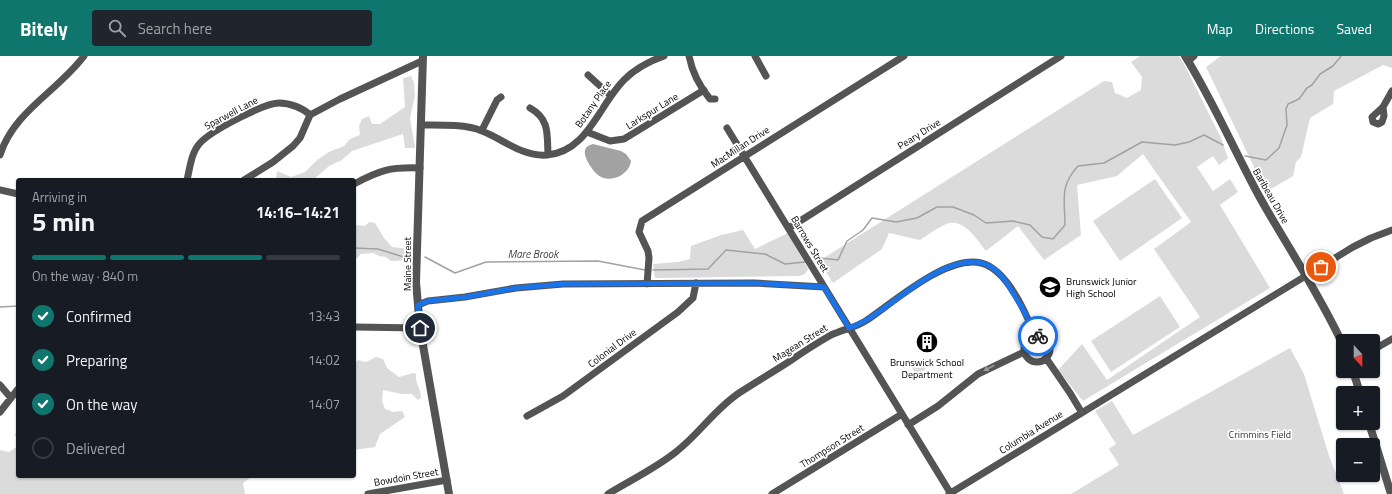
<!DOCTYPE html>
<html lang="en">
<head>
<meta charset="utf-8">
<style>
	:root { --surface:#171b24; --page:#20242c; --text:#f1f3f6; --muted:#9ea1a6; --line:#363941; --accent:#0f766e }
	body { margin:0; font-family:"Titillium Web",sans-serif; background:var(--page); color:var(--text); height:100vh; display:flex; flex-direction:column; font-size:15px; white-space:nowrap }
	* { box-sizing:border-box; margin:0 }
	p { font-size:13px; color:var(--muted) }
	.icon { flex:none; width:22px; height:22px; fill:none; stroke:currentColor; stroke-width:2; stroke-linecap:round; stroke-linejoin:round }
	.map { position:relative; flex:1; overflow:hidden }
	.details { position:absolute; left:16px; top:122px; width:340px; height:300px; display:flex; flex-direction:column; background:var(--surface); border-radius:4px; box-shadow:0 1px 3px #0004 }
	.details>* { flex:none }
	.needle { width:26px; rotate:159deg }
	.tools { position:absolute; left:1336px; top:278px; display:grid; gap:8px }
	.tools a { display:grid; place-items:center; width:44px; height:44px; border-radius:4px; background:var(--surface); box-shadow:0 1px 3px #0004; font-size:20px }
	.pin { position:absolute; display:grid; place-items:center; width:34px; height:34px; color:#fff; margin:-17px; border:2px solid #fff; border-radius:50%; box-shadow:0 1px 4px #0007 }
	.courier { position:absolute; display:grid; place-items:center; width:40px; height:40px; margin:-20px; border:3px solid #1a73e8; border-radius:50%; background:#fff; color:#222; box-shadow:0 1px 5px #0007 }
	.headline em { font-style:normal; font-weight:700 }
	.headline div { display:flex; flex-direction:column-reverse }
	.headline { display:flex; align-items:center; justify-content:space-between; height:68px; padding:0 16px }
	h1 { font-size:26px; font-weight:700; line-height:30px }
	.bar { display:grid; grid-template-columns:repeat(4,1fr); gap:6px 4px; align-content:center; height:48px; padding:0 16px }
	.bar i { height:5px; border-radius:3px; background:var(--line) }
	.bar .current { background:var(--accent) }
	.bar p { grid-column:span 4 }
	ol { padding:0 16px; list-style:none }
	li { display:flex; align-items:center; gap:12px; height:44px }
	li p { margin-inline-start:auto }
	li .icon { padding:4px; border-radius:50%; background:var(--accent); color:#fff; stroke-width:4 }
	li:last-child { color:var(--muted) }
	li i { width:22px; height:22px; border:2px solid var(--line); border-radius:50% }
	header { display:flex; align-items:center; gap:24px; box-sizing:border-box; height:56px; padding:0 20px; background:var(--accent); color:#fff }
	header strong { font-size:19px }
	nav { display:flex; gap:22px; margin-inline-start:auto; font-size:14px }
	.search { width:280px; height:36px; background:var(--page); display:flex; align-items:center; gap:10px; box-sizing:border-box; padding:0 14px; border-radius:4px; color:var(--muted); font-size:15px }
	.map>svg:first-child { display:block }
	.green { fill:#dbdbdb }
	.water { fill:#a2a2a2 }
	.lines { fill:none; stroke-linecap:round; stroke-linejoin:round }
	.stream { stroke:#a2a2a2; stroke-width:1.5 }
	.minor { stroke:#545454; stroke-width:7 }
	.tertiary { stroke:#545454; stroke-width:8 }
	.oneway { fill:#989898 }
	.done { stroke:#595959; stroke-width:4; stroke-dasharray:0 7.2 }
	.route { stroke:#1a73e8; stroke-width:5 }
	.labels { text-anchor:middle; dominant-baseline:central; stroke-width:3.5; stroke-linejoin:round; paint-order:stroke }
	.street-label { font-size:10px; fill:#000; stroke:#fff }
	.poi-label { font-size:10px; fill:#000; stroke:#fff; text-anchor:start }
	.park-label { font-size:10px; fill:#323232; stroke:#fff }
	.water-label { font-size:11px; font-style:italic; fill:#434343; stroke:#fff }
</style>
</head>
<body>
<header>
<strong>Bitely</strong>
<div class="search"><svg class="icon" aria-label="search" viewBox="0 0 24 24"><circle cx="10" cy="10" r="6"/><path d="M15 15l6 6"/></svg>Search here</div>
<nav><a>Map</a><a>Directions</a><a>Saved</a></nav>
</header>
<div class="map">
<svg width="1392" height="438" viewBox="0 0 1392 438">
	<rect width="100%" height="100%" fill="#fff"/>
	<path class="green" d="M1140,0H1179L1184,8L1221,82L1228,102L1219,109L1213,100L1197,111L1213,135L1230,123L1238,136L1220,149L1270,232L1083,345L1058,314L1082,288L1107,324L1200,261L1154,193L1191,166L1143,98L1117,120L1077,129L1081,179L1044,204L1018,170L986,195C977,184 966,165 950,167C945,167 926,180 920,184L889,177L882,193L833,227L819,205L1104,25L1112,26L1115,37L1127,42L1141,34L1142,21L1131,6Z
		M1221,0H1392V12L1383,9L1334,35L1333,48L1310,62L1301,101L1296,106L1293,120L1269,134L1255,113L1206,11Z
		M411,20L414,27L415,40L410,62L415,92H405L403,78L352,95L342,104L329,110L313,124H276L277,115L291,121L305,116L317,104L329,96L344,90L350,83L360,79L359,70L362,63L369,60L372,68H380L405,51L403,22Z
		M1155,123L1182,162L1120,205L1093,165Z
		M369,166L375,167L384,182L392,191L410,193V204L391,205L386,201L379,200L373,197L361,198L354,205V169L365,170Z
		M743,174L755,193L788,177L807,211L808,213L805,218L800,220L655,222L653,208L678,206L690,203L691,190L721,179Z
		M1160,240L1180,271L1111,316L1091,285Z
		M1290,292L1304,318L1329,400L1344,438H1071L1119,409L1109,393L1116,388L1095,355L1112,345L1133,379Z
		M376,301L383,303L387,312L399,321L413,317L416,318C415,327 421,333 421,342L418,344L412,338H402L383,334L382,345L385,353L393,356L402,355L405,361L380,378L375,391L354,394V308L358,304L366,306Z
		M927,304L930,309L917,320L911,310Z
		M18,374V420H252L243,427L245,438H0V394L9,396L18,390L15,378Z"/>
	<path class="water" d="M593,88L621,95L626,98L631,105C630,112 626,116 620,120C607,126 598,122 591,111C585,102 580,91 593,88Z"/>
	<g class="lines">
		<path class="stream" d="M1245,100L1266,104L1279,92L1287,69L1286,53L1288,48L1299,43L1307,32L1312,29L1320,18L1333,10L1341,0
			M354,192L378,193L407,202
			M425,201L455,217L486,206L598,205L645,214
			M814,204L820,202L838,204L847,185L863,174L872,162L896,166L917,162L937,151H953L974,159L986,167L1013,165L1030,169L1042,181L1053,183L1065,169C1065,144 1059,131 1078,110L1104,107L1142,86L1175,89L1189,86L1204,79L1223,89
			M653,214L708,213L726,194L765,198L785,208L805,206
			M0,251L18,250"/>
		<path class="minor" d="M689,0C692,15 700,31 710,43H715
			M755,0L766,20
			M1188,5L1194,0
			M588,19L610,39
			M1383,51L1384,60L1382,66L1378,68L1373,66L1372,61L1383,51L1392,35
			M530,52C550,63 547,79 548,99
			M421,69C438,69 466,68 482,75C503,83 522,101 547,99C588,96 599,48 625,23C636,12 650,5 664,0
			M727,72L951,438
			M482,74L497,44L501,41
			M587,76L610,85L624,83L704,34
			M0,99C14,55 58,35 84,0
			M187,124C190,112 191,97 200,87C211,75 264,47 279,47C290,47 303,52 310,59
			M244,124L273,106L293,90L300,82L310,59L340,43L422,5
			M354,128C380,114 390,111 420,112
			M0,134L18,138
			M789,172L1061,0
			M647,228L649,202L648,195L639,176L642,165L904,0
			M418,249L428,245L465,241L516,232L563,228L754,227L824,231
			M354,271L420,272
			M1024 293a13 13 0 1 1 26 0a13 13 0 1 1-26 0Z
			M1373,294L1392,283
			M1046,302L1070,337L1082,357
			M0,329L11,342
			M0,356L18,333
			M527,360L563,340L678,256L693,242L696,227
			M908,369L938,350L978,318L1024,296
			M368,438L447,424
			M608,438C629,425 658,411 677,395C699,378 715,353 739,337C756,326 773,316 790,305C803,296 817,287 831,279C843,273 856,272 867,264C894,246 946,199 981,207C1007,213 1026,257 1035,280
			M772,438L902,358
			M949,438L1353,191L1371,182L1392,174"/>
		<path class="tertiary" d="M423,0L416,226L420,272L449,438
			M1185,0C1213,45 1234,94 1259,140C1287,190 1319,237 1343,289
			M1353,315L1360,337
			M1369,367L1391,438"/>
	</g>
	<defs><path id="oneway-solid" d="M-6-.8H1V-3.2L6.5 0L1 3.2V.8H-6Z"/></defs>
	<use class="oneway" href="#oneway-solid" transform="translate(989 312) rotate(152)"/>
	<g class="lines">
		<path class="done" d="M1038,280C1050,282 1053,293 1046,302L1070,337L1082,357L1321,211"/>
		<path class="route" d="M420,272L418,249L428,245L466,241L516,232L563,228L754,227L824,231L849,272C868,266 882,253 898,242C921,225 962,194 991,211C1000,216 1006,225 1011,234C1021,249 1029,263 1035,280H1038"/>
	</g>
	<defs>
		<g id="school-disc" transform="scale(1.15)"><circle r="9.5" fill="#000" stroke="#fff"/><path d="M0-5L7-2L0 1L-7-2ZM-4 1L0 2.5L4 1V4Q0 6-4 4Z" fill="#fff"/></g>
		<g id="building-disc" transform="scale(1.15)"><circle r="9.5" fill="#000" stroke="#fff"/><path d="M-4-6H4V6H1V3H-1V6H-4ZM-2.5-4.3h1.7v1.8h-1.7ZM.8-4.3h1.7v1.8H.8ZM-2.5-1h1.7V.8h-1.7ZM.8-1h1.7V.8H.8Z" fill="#fff"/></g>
	</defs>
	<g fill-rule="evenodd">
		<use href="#school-disc" x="1050" y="231"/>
		<use href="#building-disc" x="927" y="286"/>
	</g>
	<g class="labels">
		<g class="street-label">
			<text transform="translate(593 48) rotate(-55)">Botany Place</text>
			<text transform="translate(652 55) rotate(-32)">Larkspur Lane</text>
			<text transform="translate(231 57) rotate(-28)">Sparwell Lane</text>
			<text transform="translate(919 78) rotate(-32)">Peary Drive</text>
			<text transform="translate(740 91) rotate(-33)">MacMillan Drive</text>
			<text transform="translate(1271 140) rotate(60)">Baribeau Drive</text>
			<text transform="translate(810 188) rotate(59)">Barrows Street</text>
			<text transform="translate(407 208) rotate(-90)">Maine Street</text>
			<text transform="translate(800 287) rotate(-32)">Magean Street</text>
			<text transform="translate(612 292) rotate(-37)">Colonial Drive</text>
			<text transform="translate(1031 376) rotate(-32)">Columbia Avenue</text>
			<text transform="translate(832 390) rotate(-32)">Thompson Street</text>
			<text transform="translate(406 421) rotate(-10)">Bowdoin Street</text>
		</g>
		<g class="poi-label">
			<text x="1066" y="225">Brunswick Junior<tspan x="1066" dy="12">High School</tspan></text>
			<text x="927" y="306" text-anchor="middle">Brunswick School<tspan x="927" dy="12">Department</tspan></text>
		</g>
		<g class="park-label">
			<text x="1260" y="378">Crimmins Field</text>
		</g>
		<g class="water-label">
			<text x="533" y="198">Mare Brook</text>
		</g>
	</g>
</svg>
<div class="tools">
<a><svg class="needle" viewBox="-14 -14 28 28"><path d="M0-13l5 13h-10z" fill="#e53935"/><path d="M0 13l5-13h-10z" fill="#9ea1a6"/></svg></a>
<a>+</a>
<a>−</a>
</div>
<div class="pin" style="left:1321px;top:211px;background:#ea580c"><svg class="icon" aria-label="bag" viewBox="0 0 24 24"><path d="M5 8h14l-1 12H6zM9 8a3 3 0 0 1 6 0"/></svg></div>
<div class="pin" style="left:420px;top:272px;background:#1f2937"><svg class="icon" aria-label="home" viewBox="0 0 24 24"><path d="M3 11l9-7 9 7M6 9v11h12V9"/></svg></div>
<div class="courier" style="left:1038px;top:280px"><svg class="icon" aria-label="bike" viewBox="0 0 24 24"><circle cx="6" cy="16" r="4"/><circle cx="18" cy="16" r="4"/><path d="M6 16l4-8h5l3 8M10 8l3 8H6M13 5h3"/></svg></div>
<section class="details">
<div class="headline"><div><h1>5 min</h1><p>Arriving in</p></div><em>14:16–14:21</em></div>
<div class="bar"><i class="current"></i><i class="current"></i><i class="current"></i><i></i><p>On the way · 840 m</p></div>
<ol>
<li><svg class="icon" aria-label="check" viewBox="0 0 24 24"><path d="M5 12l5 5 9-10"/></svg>Confirmed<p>13:43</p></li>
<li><svg class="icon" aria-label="check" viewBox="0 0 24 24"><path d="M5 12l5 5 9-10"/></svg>Preparing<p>14:02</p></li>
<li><svg class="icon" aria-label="check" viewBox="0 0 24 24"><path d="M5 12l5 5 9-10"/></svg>On the way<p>14:07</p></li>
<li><i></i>Delivered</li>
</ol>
</section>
</div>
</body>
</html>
